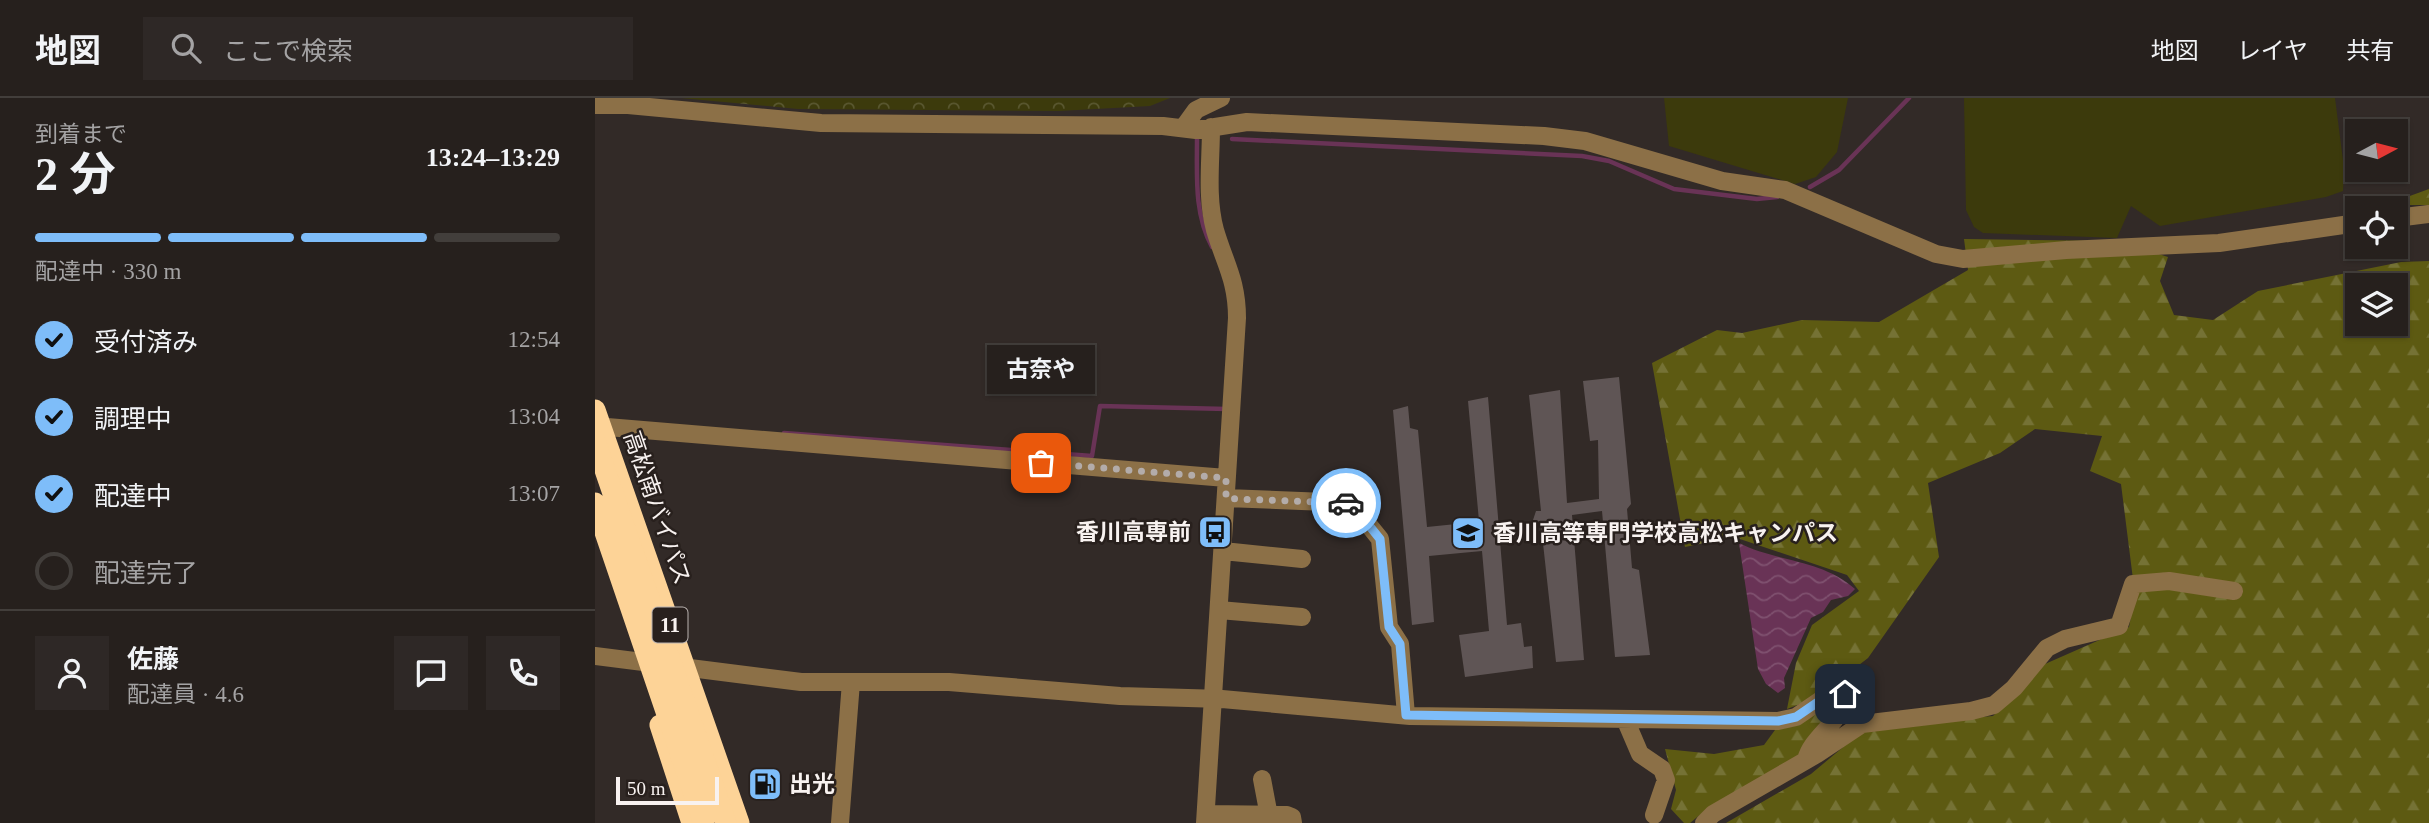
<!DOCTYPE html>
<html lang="ja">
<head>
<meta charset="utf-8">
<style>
	:root { --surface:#26201d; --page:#2e2826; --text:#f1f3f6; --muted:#a4a3a4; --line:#423e3b; --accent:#7ebdf9 }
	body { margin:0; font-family:"Times New Roman","Noto Sans JP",serif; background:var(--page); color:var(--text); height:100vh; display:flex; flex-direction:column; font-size:26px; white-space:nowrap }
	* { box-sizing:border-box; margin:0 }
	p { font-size:23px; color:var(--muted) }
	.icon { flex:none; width:38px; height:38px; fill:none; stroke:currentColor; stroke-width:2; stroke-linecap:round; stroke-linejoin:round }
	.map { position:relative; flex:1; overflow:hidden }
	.sheet { display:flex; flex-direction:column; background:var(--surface); width:595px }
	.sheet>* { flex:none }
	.needle { width:46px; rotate:83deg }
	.tools { position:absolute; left:1750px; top:21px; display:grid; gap:14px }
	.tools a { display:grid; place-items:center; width:63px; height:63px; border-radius:0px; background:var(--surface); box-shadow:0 2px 5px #0004,0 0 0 2px var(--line); font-size:35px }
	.scale { position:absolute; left:21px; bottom:18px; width:103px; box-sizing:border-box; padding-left:7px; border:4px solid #f8f2f0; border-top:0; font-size:19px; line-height:24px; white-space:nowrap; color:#f8f2f0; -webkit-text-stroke:5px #28201d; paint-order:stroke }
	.pin { position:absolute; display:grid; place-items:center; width:60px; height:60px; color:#fff; margin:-30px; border-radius:14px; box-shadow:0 4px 10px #0006 }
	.courier { position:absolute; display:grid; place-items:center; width:70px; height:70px; margin:-35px; border:5px solid #7ebdf9; border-radius:50%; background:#fff; color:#222; box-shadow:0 2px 9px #0007 }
	.bubble { position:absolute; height:49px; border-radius:0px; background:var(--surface); box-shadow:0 2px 5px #0004,0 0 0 2px var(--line); font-size:23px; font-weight:700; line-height:49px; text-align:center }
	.summary em { font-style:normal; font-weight:700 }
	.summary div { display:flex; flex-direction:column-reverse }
	.summary { display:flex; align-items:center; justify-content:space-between; height:119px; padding:0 35px }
	h1 { font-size:46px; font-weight:700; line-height:52px }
	.bar { display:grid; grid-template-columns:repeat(4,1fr); gap:10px 7px; align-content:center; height:84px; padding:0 35px }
	.bar i { height:9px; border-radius:5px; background:var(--line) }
	.bar .on { background:var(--accent) }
	.bar p { grid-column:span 4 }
	.line { display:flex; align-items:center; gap:18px; padding:0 35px; border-top:2px solid var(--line) }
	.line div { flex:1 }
	.round { display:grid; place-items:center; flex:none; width:74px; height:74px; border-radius:0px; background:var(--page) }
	ol { padding:0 35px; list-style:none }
	li { display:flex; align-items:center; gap:21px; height:77px }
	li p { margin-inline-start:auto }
	li .icon { padding:7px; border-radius:50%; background:var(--accent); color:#111; stroke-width:4 }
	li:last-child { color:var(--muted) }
	li i { width:38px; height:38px; border:4px solid var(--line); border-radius:50% }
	header { display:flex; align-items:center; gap:42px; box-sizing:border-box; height:98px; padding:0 35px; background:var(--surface); border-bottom:2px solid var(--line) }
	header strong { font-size:33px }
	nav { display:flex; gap:38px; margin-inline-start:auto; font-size:24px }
	.search { width:490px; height:63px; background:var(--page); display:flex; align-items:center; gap:18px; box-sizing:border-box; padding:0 24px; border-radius:0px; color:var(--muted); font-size:26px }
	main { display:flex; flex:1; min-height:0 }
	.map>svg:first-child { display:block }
	.forest { fill:url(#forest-firs); fill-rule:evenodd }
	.park { fill:url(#park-crowns) }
	.garden { fill:#3c3a0c }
	.water { fill:url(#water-waves) }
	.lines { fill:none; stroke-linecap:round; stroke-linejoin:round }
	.stream { stroke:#693356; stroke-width:4.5 }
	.building { fill:#5f5555 }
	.minor { stroke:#8c7047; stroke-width:18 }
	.highway { stroke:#fdd397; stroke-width:21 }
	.highway-bridge { stroke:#fdd397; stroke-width:21 }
	.done { stroke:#b3acaa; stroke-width:7; stroke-dasharray:0 12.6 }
	.route { stroke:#7ebdf9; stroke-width:9 }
	.labels { text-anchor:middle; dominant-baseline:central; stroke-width:5; stroke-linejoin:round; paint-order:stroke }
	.shield { fill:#28201d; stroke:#bab3b1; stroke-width:2 }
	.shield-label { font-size:21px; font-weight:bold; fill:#f8f2f0 }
	.street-label { font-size:23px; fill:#f8f2f0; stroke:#28201d }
	.poi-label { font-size:23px; font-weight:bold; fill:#f8f2f0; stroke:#28201d; text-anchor:start }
</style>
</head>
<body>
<header>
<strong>地図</strong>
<div class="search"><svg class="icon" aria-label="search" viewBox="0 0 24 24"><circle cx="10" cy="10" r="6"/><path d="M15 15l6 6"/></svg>ここで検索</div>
<nav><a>地図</a><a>レイヤ</a><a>共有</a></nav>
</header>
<main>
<section class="sheet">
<div class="summary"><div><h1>2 分</h1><p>到着まで</p></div><em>13:24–13:29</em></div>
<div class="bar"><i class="on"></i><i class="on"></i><i class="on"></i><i></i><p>配達中 · 330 m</p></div>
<ol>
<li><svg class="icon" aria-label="check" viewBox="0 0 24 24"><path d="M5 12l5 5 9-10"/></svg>受付済み<p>12:54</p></li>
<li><svg class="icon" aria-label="check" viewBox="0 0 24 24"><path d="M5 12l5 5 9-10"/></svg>調理中<p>13:04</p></li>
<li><svg class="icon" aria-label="check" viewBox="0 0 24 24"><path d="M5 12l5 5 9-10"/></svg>配達中<p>13:07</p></li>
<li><i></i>配達完了</li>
</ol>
<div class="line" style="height:126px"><a class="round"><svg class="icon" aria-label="person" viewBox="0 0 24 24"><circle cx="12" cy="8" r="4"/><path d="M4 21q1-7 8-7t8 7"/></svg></a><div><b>佐藤</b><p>配達員 · 4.6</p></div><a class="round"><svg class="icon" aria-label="chat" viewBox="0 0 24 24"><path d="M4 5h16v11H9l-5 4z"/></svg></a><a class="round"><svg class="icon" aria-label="phone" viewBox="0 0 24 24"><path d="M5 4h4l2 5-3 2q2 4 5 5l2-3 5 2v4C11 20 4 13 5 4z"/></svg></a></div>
</section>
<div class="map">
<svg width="1834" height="725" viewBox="0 0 1834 725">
	<defs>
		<pattern id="forest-firs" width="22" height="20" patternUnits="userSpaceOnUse" patternTransform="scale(1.75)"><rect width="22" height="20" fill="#5d5a12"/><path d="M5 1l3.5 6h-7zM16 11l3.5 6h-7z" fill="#757235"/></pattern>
		<pattern id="park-crowns" width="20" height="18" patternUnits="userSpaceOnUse" patternTransform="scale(1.75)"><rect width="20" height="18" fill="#3c3a0c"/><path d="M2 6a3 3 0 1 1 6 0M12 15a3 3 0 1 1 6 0" fill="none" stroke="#595730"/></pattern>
		<pattern id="water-waves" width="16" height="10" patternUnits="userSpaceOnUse" patternTransform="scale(1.75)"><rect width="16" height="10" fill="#693356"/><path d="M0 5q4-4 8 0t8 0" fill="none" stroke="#7f516f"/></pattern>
	</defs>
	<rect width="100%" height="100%" fill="#322a27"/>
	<path class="forest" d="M1834,91V107H1790Z
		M1369,141L1523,143L1573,159L1565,183L1579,217L1618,222L1663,193L1806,164L1834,163V725H1131L1216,676L1265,635L1296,627L1398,618L1450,566L1534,529L1540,497L1526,386L1495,373L1507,338L1440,331L1405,355L1333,385L1344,459L1273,560L1221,600L1192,611L1201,565L1217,527L1264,493L1252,477L1139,439L1090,449L1057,265L1122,232L1147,235L1207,222L1284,224L1373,172ZM1762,187H1801V226H1762Z
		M1238,602L1243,606L1202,660L1113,710L1095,725H1089L1076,711L1081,692L1070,651L1119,656L1169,647L1180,632L1204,627Z"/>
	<path class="park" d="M86,0H575L555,8L464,13L203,11Z"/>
	<path class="garden" d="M1069,0H1253L1242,54L1221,79L1200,86L1074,48Z
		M1369,0H1740L1749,70L1748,93L1731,99L1565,128L1536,108L1522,140L1388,135L1379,129L1371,112Z"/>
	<path class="water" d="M1144,445C1181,464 1227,461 1260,491L1253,498L1236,502L1228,514L1216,520L1189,580L1190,590L1183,595L1171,586L1163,571Z"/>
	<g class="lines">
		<path class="stream" d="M602,41C602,78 599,116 617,149
			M637,41L987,58L1014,63L1079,91L1162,101L1182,99
			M1215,89L1244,72L1314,0
			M189,335L497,358L505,308L632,311"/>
	</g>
	<path class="building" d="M1024,279L1036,406L1032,411L1037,470L1044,472L1055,557L1020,559L1007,413L977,417L989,562L961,564L946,427L936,428L941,413H946L934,297L965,292L972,405L1004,401L1003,342L995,343L988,283Z
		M893,299L912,527L926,525L929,549L937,548L938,570L870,579L864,537L894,533L887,453L834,458L839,524L817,527L798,312L813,308L815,330L823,332L832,429L871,425L884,423L873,303Z"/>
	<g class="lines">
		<path class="minor" d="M0,7H33L226,25L568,28L601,32L652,24L949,38L990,43L1127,83L1190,92L1341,156L1368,161L1471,152L1624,145L1762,125
			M588,30L601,12L626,0
			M1801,120L1834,116
			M0,328L631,380
			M631,400L756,405L785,441L794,529L805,546L811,617
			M628,453L707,461
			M624,512L707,519
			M0,558L206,584H354L525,598L627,601L815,618L1183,623L1201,619L1239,593H1246L1250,596C1251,622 1217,637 1211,662
			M1030,621L1045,656L1067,671L1071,682L1059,717
			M667,681L674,718
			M611,716L692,717L697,719L698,725
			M245,725L256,584
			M610,725L642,220C642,182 630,166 620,132C611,99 616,63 616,29
			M1109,725L1118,716L1222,656L1267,626L1376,613L1399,607L1419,590L1452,550L1470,541L1524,528L1538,486L1574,483L1639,493"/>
		<path class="highway" d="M0,312L144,725
			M65,627L97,725"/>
		<path class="highway-bridge" d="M0,343L131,725
			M0,405L109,725"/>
	</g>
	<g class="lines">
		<path class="done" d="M446,365L631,380V400L641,401L751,405"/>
		<path class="route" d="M751,405H756L785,441L794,529L805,546L811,617L1183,623L1201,619L1239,593L1250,596"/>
	</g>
	<defs>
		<g id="bus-square" transform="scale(1.75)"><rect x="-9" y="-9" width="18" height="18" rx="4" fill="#7ebdf9" stroke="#28201d"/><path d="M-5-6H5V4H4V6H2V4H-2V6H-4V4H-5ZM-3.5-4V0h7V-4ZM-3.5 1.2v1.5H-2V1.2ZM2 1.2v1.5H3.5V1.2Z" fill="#111"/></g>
		<g id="school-square" transform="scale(1.75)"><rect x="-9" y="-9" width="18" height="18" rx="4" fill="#7ebdf9" stroke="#28201d"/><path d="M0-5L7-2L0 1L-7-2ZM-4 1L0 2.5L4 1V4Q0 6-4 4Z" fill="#111"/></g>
		<g id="fuel-square" transform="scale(1.75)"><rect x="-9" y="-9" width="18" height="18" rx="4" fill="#7ebdf9" stroke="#28201d"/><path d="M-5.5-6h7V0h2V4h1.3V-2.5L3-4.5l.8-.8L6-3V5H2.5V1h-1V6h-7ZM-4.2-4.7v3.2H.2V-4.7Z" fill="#111"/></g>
	</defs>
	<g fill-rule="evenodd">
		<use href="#bus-square" x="620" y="434"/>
		<use href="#school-square" x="873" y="435"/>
		<use href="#fuel-square" x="170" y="686"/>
	</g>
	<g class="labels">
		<rect class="shield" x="57.5" y="509.5" width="35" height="35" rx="5"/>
		<g class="shield-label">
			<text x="75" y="527">11</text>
		</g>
		<g class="street-label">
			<text transform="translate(62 410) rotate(71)">高松南バイパス</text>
		</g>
		<g class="poi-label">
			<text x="596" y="434" text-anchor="end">香川高専前</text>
			<text x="898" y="435">香川高等専門学校高松キャンパス</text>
			<text x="194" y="686">出光</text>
		</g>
	</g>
</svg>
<div class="tools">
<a><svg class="needle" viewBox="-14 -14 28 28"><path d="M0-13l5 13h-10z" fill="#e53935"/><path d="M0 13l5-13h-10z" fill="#a4a3a4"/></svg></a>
<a><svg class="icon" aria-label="locate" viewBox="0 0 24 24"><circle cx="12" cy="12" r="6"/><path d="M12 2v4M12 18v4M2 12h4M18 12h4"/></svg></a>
<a><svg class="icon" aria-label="layers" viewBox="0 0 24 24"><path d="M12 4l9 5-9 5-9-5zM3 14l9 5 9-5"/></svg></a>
</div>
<div class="scale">50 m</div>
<div class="pin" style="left:446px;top:365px;background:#ea580c"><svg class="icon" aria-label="bag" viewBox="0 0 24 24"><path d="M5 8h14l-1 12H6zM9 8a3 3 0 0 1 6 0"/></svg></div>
<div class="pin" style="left:1250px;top:596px;background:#1f2937"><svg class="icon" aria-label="home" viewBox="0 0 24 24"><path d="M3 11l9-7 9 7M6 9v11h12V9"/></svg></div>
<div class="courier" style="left:751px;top:405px"><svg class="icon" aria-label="car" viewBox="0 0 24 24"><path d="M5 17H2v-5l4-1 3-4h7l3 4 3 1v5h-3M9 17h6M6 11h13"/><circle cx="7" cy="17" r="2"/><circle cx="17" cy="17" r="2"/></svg></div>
<div class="bubble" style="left:392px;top:247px;width:108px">古奈や</div>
</div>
</main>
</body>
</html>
